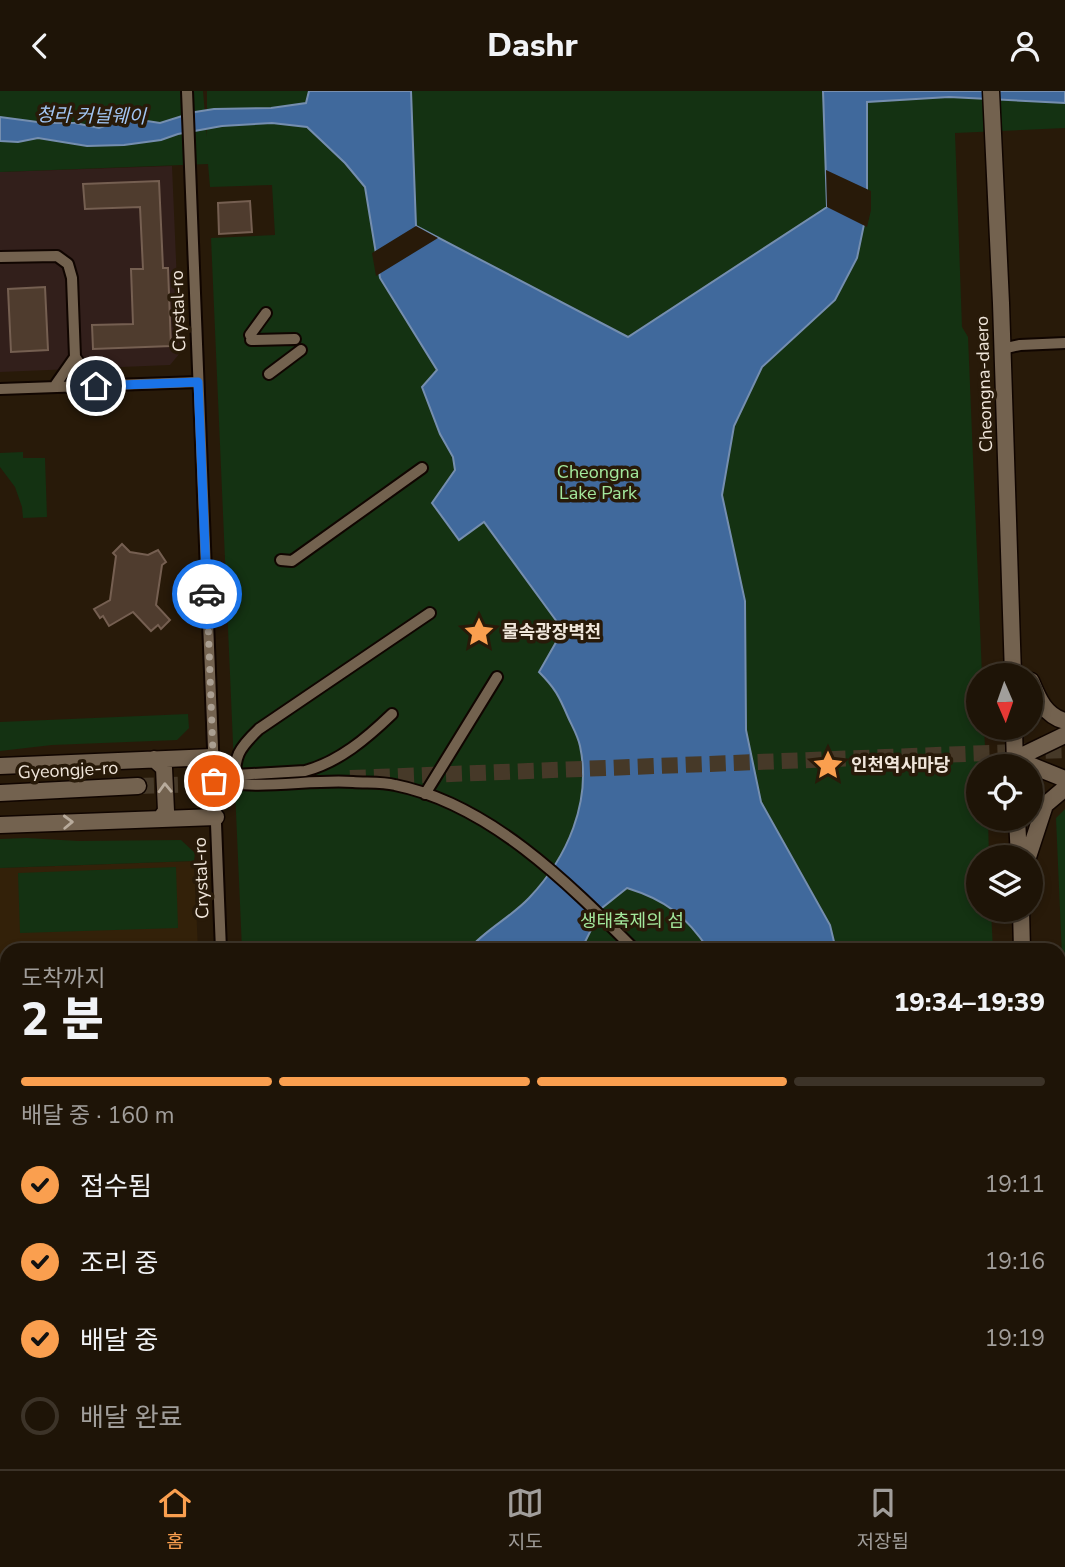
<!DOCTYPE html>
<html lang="ko">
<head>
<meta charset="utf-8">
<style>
	:root { --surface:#1e1407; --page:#261d11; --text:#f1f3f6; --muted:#a19e9b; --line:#3c3328; --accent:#fa9f4f }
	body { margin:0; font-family:"Nunito Sans","Noto Sans KR",sans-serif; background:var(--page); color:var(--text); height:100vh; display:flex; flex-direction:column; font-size:26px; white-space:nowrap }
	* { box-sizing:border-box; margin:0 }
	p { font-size:23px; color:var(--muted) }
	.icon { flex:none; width:38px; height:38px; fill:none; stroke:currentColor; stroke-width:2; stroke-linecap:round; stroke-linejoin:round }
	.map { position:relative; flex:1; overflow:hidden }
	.panel { position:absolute; left:0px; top:852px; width:1066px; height:527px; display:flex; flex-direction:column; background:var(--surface); border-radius:21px 21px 0 0; box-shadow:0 4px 10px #0003,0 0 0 2px var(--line) }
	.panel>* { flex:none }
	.needle { width:46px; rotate:178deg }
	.tools { position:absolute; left:966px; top:572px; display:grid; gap:14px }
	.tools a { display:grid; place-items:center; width:77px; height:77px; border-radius:50%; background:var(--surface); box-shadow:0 4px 10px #0003,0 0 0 2px var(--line); font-size:35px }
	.pin { position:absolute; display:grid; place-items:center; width:60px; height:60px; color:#fff; margin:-30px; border:4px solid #fff; border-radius:50%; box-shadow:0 2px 7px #0007 }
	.courier { position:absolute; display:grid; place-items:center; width:70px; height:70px; margin:-35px; border:5px solid #1a73e8; border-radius:50%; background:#fff; color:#222; box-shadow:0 2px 9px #0007 }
	.head em { font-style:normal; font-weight:800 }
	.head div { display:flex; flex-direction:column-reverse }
	.head { display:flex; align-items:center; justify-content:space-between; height:119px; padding:0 21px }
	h1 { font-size:46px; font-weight:800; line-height:52px }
	.bar { display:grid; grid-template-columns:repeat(4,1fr); gap:10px 7px; align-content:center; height:84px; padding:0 21px }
	.bar i { height:9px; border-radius:5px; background:var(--line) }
	.bar .active { background:var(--accent) }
	.bar p { grid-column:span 4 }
	ol { padding:0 21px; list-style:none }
	li { display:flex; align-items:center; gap:21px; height:77px }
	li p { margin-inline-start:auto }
	li .icon { padding:7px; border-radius:50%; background:var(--accent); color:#111; stroke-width:4 }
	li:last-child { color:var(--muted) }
	li i { width:38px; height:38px; border:4px solid var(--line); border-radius:50% }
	header { display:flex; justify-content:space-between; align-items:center; height:91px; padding:0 21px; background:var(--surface); font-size:32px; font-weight:800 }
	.tabs { display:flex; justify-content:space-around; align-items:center; height:98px; border-top:2px solid var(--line); background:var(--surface); font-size:19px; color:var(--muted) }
	.tabs a { display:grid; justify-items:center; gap:4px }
	.tabs .active { color:var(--accent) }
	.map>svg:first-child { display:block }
	.commercial { fill:#321f1b }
	.built { fill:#332109 }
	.green { fill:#143212 }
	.water { fill:#40699c; stroke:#758eaf; stroke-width:2 }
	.pier { fill:#281a09 }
	.building { fill:#4f3c2e; stroke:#755f51; stroke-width:2 }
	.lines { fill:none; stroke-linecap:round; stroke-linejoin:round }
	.secondary-tunnel { stroke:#463928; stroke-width:16; stroke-dasharray:16 8; stroke-linecap:butt }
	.street-casing { stroke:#100500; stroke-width:14 }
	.secondary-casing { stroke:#100500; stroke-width:19 }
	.street { stroke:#73624f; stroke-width:10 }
	.secondary { stroke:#73624f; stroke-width:16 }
	.oneway { stroke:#b8ab9c }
	.done { stroke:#aa9f92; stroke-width:7; stroke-dasharray:0 12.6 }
	.route { stroke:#1a73e8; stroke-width:9 }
	.labels { text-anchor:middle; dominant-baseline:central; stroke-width:7; stroke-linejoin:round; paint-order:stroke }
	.street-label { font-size:18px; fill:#f0e6db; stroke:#281a09 }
	.park-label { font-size:18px; fill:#a3e89c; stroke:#281a09 }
	.poi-label { font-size:18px; font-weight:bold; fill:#f0e6db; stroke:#281a09; text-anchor:start }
	.water-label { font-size:19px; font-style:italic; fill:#a2c5f2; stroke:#281a09 }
</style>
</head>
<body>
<header><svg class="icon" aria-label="back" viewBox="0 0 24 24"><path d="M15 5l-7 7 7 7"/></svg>Dashr<svg class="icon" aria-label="person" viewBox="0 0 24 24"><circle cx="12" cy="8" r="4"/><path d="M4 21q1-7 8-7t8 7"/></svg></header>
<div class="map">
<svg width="1065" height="1378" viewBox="0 0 1065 1378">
	<rect width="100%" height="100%" fill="#281a09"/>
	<path class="commercial" d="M172,75L180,262L170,274L0,281V81Z"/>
	<path class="built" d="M194,770L198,859H7V981H0V777Z"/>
	<path class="green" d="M0,0H203L207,46V0H1065V37L955,42L962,236L968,246L982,584H978V637H984L986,675L978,676V728H988L989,766H978V819H991L993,859H242L211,147L275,144L272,94L210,96L208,73L0,81Z
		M23,361V367H45L47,426L23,427L22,416L15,396L0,376V362Z
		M188,623L189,637L177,649L52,654L0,660V631Z
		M1065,718V935L1056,727Z
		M27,747L78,750L181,749L195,762L194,770L0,777V748Z
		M176,776L178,837L20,842L18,782Z
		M263,1372H1009V1378H263Z"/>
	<path class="water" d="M309,0H411L416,135L628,246L827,116L823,0H1065V12L949,6L867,11V119L857,167L835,209L762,276L734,335L722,404L745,510L746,639L761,711L830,834L836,859H709C686,825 666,809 627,797L602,817L585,851L577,859H468C486,838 510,827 529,807C567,767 592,711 580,655C578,645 572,635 568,626C559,605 555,597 539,581L563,539L484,431L459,449L432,412L455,379L453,366L440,343L422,296L437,279L380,187L365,96L345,72L307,36L272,32L222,35L178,43L161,49L124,54L87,55L38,47L18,51L0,50V26L45,32H75L99,37L128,27L160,32L195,21L214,18L271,17L306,12Z
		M439,1372H553L545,1378H439Z
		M598,1372H662L673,1378H599Z
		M702,1372H864L850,1378H699Z"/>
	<path class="pier" d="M826,79L871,100V119L867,136L827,116Z
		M416,135L438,147L376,185L372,162Z"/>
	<path class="building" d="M159,90L163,177H168L171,255L93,258L92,234L133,233L131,178H143L140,116L85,118L83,93Z
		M250,110L252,141L219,143L218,112Z
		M45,196L48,259L11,261L8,198Z
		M122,453L130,461L148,464L158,459L166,471L162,474L156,514L170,529L161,538L158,534L151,540L133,521L109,535L103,525L100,527L94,518L110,509L116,465L113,462Z"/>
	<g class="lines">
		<path class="secondary-tunnel" d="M350,687L1065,659
			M138,695L230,692"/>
		<g class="street-casing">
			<path id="street" d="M187,0L221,859
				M0,166L57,165L68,173L72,187L75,266
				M250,244L266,222
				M251,249L295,248
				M1002,258L1020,254L1065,252
				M75,266L96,295
				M269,283L301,259
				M54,296L75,266
				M0,298L198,291
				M281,469L292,470L422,377
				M235,684L305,680C339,671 367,647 392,623
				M214,689C259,700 307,688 353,691C367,692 382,691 395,694C490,713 569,793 635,859
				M235,694C234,665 238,658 259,638L430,522
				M425,703L497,586
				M0,1354H7
				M239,1372V1378"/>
		</g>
		<g class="secondary-casing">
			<path id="secondary" d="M991,0L1001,212L1013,584
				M1031,590C1038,607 1045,625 1065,630
				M1014,637L1015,676
				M154,668L164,677L166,720L160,728
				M1015,668L1065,644
				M1015,668L1065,688
				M0,675L213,666
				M0,702L138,695
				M1017,728L1019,766
				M0,734L216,726
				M1028,766L1045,714L1065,697
				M1021,819L1022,859
				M1059,1315L1065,1314
				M1044,1372V1378"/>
		</g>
		<use href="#street" class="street"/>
		<use href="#secondary" class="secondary"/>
	</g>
	<defs><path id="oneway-chevron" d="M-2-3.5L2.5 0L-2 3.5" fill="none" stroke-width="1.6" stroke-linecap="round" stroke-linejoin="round" transform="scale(1.75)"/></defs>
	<g class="oneway">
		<use href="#oneway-chevron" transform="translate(165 697) rotate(-92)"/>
		<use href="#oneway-chevron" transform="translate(68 731) rotate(-2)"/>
	</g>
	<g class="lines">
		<path class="done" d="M207,503L214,690"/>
		<path class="route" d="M96,295L198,291L207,503"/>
	</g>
	<defs>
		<g id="sight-bare" transform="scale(2.415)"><path d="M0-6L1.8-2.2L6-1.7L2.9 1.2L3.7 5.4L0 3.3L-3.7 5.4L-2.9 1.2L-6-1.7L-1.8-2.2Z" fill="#fa9f4f" stroke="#281a09" stroke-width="2.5" paint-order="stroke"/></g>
	</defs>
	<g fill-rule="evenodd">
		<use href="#sight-bare" x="479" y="541"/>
		<use href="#sight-bare" x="828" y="674"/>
	</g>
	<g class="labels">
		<g class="street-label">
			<text transform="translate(178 220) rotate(-92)">Crystal-ro</text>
			<text transform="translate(984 293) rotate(-92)">Cheongna-daero</text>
			<text transform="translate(68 679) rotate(-3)">Gyeongje-ro</text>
			<text transform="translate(201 787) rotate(-92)">Crystal-ro</text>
		</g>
		<g class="park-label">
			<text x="598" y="381">Cheongna<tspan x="598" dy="21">Lake Park</tspan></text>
			<text x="632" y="830">생태축제의 섬</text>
		</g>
		<g class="poi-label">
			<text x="502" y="541">물속광장벽천</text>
			<text x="851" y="674">인천역사마당</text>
		</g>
		<g class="water-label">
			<text transform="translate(91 25) rotate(1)">청라 커널웨이</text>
		</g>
	</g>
</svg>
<div class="tools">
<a><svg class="needle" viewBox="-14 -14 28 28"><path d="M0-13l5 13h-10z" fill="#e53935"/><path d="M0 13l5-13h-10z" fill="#a19e9b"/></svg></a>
<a><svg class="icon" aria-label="locate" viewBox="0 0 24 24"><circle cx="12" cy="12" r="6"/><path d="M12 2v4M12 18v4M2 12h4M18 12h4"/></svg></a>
<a><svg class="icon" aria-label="layers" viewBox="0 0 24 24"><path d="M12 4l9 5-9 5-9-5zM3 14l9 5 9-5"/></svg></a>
</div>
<div class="pin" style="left:214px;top:690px;background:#ea580c"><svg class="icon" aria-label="bag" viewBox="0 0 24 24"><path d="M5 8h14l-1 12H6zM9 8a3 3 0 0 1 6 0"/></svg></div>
<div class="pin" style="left:96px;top:295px;background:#1f2937"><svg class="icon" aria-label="home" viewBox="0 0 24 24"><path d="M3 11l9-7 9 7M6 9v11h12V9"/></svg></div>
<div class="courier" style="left:207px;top:503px"><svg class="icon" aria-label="car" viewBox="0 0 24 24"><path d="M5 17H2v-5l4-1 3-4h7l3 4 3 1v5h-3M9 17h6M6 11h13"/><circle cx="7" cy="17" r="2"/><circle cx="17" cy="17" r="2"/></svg></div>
<section class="panel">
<div class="head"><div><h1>2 분</h1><p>도착까지</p></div><em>19:34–19:39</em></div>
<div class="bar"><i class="active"></i><i class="active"></i><i class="active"></i><i></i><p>배달 중 · 160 m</p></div>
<ol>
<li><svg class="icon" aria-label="check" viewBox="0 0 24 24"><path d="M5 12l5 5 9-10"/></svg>접수됨<p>19:11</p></li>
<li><svg class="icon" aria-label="check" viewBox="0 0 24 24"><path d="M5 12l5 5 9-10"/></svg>조리 중<p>19:16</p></li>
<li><svg class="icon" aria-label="check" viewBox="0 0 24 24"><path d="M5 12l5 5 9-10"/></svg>배달 중<p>19:19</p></li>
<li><i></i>배달 완료</li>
</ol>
</section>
</div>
<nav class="tabs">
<a class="active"><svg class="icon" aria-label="home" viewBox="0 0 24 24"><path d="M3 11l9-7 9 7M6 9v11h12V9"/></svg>홈</a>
<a><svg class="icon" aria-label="map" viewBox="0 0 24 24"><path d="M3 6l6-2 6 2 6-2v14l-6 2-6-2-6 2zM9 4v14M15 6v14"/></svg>지도</a>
<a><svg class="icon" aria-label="saved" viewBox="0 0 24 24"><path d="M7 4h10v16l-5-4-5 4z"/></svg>저장됨</a>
</nav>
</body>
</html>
